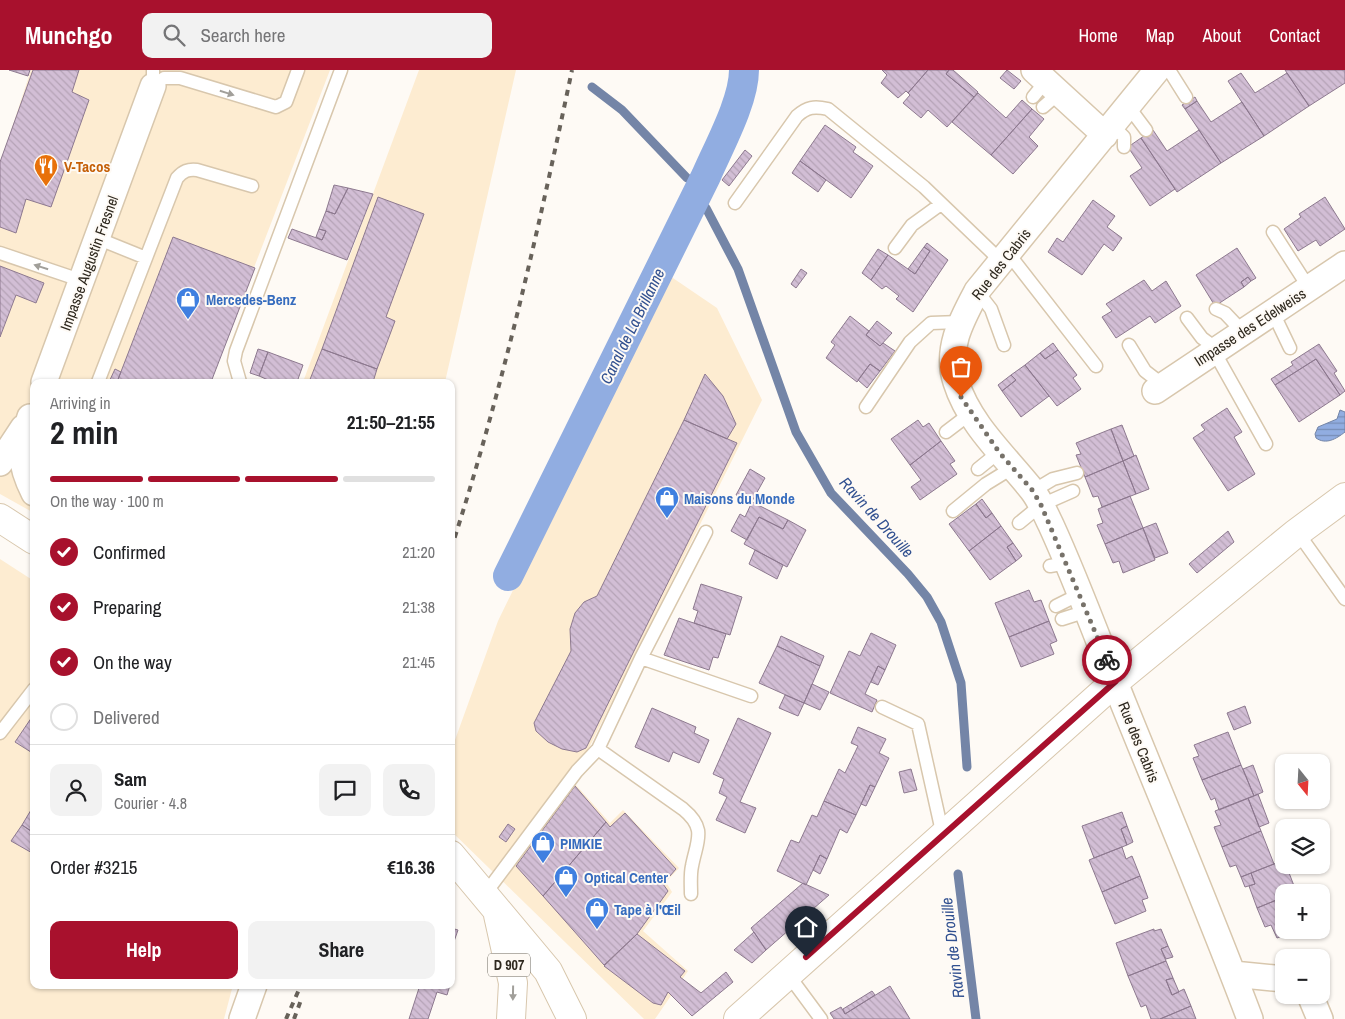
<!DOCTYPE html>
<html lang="en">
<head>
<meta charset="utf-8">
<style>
	:root { --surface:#fff; --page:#f2f2f2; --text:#202124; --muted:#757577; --line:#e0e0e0; --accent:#a8112d }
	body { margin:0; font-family:"Archivo Narrow",sans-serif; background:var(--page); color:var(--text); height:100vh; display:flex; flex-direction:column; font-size:19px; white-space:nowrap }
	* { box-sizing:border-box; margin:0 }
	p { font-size:16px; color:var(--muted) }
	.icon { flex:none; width:28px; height:28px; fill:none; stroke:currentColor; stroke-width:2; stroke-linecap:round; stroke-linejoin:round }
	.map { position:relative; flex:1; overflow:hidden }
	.panel { position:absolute; left:30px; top:309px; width:425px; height:610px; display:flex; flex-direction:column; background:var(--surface); border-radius:10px; box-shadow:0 1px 4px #0004 }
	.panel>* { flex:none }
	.needle { width:32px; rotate:162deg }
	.fabs { position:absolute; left:1275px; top:684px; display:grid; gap:10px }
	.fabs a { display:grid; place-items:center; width:55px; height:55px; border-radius:10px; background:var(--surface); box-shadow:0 1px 4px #0004; font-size:25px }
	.pin { position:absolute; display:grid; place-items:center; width:42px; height:42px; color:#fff; margin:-51px -21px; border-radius:50% 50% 50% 0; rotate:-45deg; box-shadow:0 0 5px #0007 }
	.pin .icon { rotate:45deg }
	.courier { position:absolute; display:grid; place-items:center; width:50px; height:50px; margin:-25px; border:4px solid #a8112d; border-radius:50%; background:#fff; color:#222; box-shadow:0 1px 6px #0007 }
	.summary em { font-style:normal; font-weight:700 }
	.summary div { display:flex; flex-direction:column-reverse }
	.summary { display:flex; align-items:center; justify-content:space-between; height:85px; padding:0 20px }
	h1 { font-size:32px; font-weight:700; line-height:38px }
	.bar { display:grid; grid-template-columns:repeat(4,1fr); gap:8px 5px; align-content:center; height:60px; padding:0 20px }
	.bar i { height:6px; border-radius:4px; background:var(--line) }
	.bar .on { background:var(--accent) }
	.bar p { grid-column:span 4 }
	.line { display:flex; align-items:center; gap:12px; padding:0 20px; border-top:1px solid var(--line) }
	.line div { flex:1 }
	.round { display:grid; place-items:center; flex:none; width:52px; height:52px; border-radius:10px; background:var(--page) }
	ol { padding:0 20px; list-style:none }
	li { display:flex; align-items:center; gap:15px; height:55px }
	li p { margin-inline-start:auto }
	li .icon { padding:5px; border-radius:50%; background:var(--accent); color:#fff; stroke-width:4 }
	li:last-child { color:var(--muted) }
	li i { width:28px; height:28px; border:2px solid var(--line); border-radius:50% }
	.primary-button { display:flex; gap:10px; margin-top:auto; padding:10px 20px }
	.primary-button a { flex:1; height:58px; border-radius:10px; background:var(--accent); color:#fff; font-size:20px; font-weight:700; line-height:58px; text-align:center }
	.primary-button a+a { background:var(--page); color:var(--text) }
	header { display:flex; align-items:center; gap:30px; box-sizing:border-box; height:70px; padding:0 25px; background:var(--accent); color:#fff }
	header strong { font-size:24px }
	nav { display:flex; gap:28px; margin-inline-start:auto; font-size:18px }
	.search { width:350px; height:45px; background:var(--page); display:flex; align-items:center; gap:12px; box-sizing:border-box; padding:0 18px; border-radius:10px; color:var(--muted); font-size:19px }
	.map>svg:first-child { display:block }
	.built { fill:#fdecd1 }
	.water { fill:url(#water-rules); stroke:#7485a7 }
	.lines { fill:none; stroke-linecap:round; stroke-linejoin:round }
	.stream { stroke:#7485a7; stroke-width:9 }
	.canal { stroke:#91ade1; stroke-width:30 }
	.building { fill:url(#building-back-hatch); stroke:#8d798f }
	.service-casing { stroke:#d8c7ad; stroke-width:15 }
	.minor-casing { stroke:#d8c7ad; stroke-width:28 }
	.secondary-casing { stroke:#d8c7ad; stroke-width:30 }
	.primary-casing { stroke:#d8c7ad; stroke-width:30 }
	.service { stroke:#fff; stroke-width:12 }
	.minor { stroke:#fff; stroke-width:25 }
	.secondary { stroke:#fff; stroke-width:28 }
	.primary { stroke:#fff; stroke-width:28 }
	.rail { stroke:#68625a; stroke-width:4; stroke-dasharray:6 6; stroke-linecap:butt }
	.oneway { fill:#a19f9a }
	.done { stroke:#77726a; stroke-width:5; stroke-dasharray:0 9 }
	.route { stroke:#a8112d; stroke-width:6 }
	.labels { text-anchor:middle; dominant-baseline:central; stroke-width:4; stroke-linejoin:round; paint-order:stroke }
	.shield { fill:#fefaf5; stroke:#6d685f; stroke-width:1 }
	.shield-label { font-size:14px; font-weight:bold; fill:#2f291f }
	.food-label { font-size:15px; font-weight:bold; fill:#c56008; stroke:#fefaf5; text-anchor:start }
	.street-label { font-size:15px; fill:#2f291f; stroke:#fefaf5 }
	.shop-label { font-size:15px; font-weight:bold; fill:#366cbe; stroke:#fefaf5; text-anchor:start }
	.water-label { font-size:16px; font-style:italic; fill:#315090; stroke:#fefaf5 }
</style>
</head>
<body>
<header>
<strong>Munchgo</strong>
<div class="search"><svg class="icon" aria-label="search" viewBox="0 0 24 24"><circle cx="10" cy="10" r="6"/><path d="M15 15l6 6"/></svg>Search here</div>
<nav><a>Home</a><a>Map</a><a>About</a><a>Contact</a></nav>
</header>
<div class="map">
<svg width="1345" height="949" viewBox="0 0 1345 949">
	<defs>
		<pattern id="water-rules" width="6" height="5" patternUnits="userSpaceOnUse" patternTransform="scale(1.25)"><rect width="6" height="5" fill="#91ade1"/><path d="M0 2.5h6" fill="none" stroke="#778db6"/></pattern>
		<pattern id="building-back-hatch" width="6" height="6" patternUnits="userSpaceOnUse" patternTransform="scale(1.25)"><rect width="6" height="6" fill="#d2bed5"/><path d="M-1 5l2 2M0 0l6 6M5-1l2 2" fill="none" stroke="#b5a3b6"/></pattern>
	</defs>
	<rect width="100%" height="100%" fill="#fefaf5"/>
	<path class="built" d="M31,0H330L210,312H34V443L0,424V94Z
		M419,0H516L445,312H303Z
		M667,204L717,238L762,330L588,680L575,714L610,753L623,740L679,798L666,812L672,822L643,861L688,901L655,949H644L451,761V681L498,551Z
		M0,489L34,511V915H233L224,949H0Z"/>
	<path class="water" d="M1340,340L1345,342V362C1336,369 1326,375 1316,368L1315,364L1318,357L1337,349Z"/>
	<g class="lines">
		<path class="stream" d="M592,17L622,40L687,108
			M706,138L738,199L796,362L831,423L908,504L927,527L941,552L961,613L967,697
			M958,804L976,949"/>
		<path class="canal" d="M508,506L706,106C719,76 744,31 744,0"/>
	</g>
	<path class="building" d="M9,0H30L28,6Z
		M33,0H79L72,22L89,30L51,137L26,129L16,163L0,157V92Z
		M882,0H928L908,23L906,21L898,28L881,13L887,5Z
		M928,0H949L946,4L974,27L947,57L928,40L921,48L903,33L910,25L908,23Z
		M949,0H953L978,22L974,27L946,4Z
		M1007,0L1021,11L1014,19L1000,8Z
		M1285,0H1345V13L1309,36Z
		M1241,3L1255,23L1287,3L1309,36L1264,66L1228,11Z
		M978,23L1006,48L1022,30L1032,39L991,85L952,52Z
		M1195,27L1197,31L1185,39L1182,35Z
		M1197,31L1211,52L1242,32L1264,66L1221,93L1185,39Z
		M1032,39L1044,49L1029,67L1038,76L1013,104L991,85Z
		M825,55L856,77L853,82L873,96L851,128L800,91Z
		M1153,60L1167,81L1199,60L1221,93L1177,122L1141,68Z
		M1141,68L1175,119L1150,136L1130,106L1142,98L1128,77Z
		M745,80L752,86L729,116L722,110Z
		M800,91L826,110L818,122L792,103Z
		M334,115L348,118L335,144L326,141Z
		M348,118L373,124L347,190L288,168L292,159L322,170L326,161L319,159L326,141L335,144Z
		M378,127L424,144L386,247L395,251L377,299L322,279Z
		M1325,127L1345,159L1320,176L1316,170L1298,181L1284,159L1301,147L1299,144Z
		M1093,130L1115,146L1107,157L1122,168L1113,181L1104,174L1082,205L1048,182L1057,168L1063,172Z
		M319,159L326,161L322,170L316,167Z
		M173,167L255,198L211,312H117Z
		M927,173L948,190L913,242L896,229L899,226L886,216L882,219L871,210L888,185L915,204L930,181L924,177Z
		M924,177L930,181L915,204L908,199Z
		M1237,178L1256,208L1251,211L1248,207L1241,212L1244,217L1215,236L1196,205Z
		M878,179L888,185L871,210L862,203Z
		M0,196L44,213L36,233L16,225L0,267Z
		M801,199L807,203L796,218L791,214Z
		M1248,207L1251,211L1244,217L1241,212Z
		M1144,210L1152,221L1166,211L1181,236L1155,253L1150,246L1116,268L1102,247L1112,241L1106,234Z
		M850,246L869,261L866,265L880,276L883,273L895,281L880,301L870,294L857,312L826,288L835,275L831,272Z
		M877,251L892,263L880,276L866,265Z
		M1053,273L1058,280L1045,289L1040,283Z
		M1319,274L1337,301L1334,303L1345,321L1340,325L1316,289L1275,315L1271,309L1293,295L1291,292Z
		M258,279L268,282L259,306L250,303Z
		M322,279L377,299L373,312H309Z
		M1058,280L1077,305L1073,308L1081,319L1057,336L1025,295L1040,283L1045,289Z
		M268,282L303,295L297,312H273L259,306Z
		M1316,289L1340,325L1299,352L1275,315Z
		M870,294L880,301L867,318L858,310Z
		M1025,295L1049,326L1021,347L1002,321L1016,310L1011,305Z
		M115,299L121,302L117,312H109Z
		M705,304L723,326L736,354L727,369L684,350Z
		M1011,305L1016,310L1002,321L998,315Z
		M1227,338L1242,362L1234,367L1255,404L1228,421L1193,368L1205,360L1201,355Z
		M684,350L737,373L586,678L577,682L562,679L548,672L536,661L534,653L571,581L570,559L575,543L584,532L597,526Z
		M918,350L923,357L929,353L941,371L910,395L891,369Z
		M1122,355L1134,386L1123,391L1111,359Z
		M1111,359L1123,391L1085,407L1076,385L1081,384L1076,373Z
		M941,371L955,391L950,394L957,404L920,430L911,417L921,410L910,395Z
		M1136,385L1149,419L1136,424L1123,391Z
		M1123,391L1136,424L1102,437L1098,426L1093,427L1085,407Z
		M750,399L765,408L751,433L736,425Z
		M1130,426L1143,458L1105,474L1097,455L1103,453L1098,439Z
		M982,429L992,443L986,448L976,434Z
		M752,432L788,450L783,459L759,447L747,470L731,461L740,444L745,447Z
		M976,434L986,448L992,443L1001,456L969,481L949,454Z
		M759,447L783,459L788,450L806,460L787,497L744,474Z
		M1156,453L1168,483L1155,488L1143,458Z
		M1001,456L1013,473L1007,477L1016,491L990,510L969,481Z
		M1143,458L1155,490L1123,503L1119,491L1113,493L1105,474Z
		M1228,461L1234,472L1197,503L1189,494Z
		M1013,473L1022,486L1016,491L1007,477Z
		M755,480L783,495L777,509L749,494Z
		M701,514L742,527L730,565L694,553L698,541L693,539Z
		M1029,520L1034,532L1041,530L1049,551L1009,567L995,533Z
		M679,548L726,564L718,588L713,587L709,600L664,585Z
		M1049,551L1057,571L1050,574L1054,584L1021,597L1009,567Z
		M871,563L896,575L885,600L878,596L865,624L877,630L872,642L830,623L849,581L860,586Z
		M781,566L824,586L820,596L777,576Z
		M777,576L820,596L804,633L759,613Z
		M878,596L885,600L878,615L871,612Z
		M812,614L829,622L820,640L804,633Z
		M785,625L804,633L798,646L779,638Z
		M1245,636L1251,653L1234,660L1227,643Z
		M652,638L696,657L694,663L709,670L699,693L673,682L669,692L635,677Z
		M34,644V684L15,672Z
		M738,648L771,663L740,732L756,738L745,763L716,750L727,727L719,723L724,709L713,704Z
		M858,657L886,669L879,683L889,688L875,717L870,715L856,745L824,731L839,699L845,703L858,676L851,673Z
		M1228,662L1241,695L1202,710L1193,688L1199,686L1194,675Z
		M1241,695L1254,726L1219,740L1215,728L1211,730L1202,710Z
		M1253,695L1263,722L1254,726L1243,699Z
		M911,699L917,720L904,723L899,702Z
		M870,715L875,717L866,736L861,734Z
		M575,716L606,752L543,826L516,796Z
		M1258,724L1269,753L1259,757L1248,728Z
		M1248,728L1261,761L1222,777L1214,757L1221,755L1215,741Z
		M824,731L856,745L847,763L840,759L827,789L820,785L806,815L777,801L791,770L799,773L812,745L817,747Z
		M34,735V763L22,755Z
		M1122,742L1127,756L1121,759L1127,775L1094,788L1082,756Z
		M625,743L676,799L663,814L668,821L637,864L604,895L543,826L606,752L610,757Z
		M508,754L515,759L506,772L499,767Z
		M22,755L34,763V784L11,771Z
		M1127,756L1133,772L1127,775L1121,759Z
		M1261,761L1274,794L1241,807L1236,795L1230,797L1222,777Z
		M1122,777L1126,789L1132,786L1140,806L1102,822L1089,790Z
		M820,785L827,789L820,804L813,800Z
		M1284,790V795H1286L1296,821L1284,822V827L1257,838L1249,816L1255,814L1251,803Z
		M1251,803L1255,814L1245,817L1241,807Z
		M1140,806L1148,828L1142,830L1146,841L1115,854L1102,822Z
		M803,813L829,825L766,880L751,858Z
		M1284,827V860H1297L1277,868L1271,855L1265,857L1257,838Z
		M451,858L458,860L451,880Z
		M1154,859V861L1161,859L1168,876L1161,879L1166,891L1128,906L1116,873Z
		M754,862L766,880L752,893L734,880Z
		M637,864L685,901L680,907L701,923L726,902L733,912L692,946L668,922L661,935L653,933L604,896Z
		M1168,876L1173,887L1166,889L1161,879Z
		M1166,891L1173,908L1166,910L1172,925L1184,919L1191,936L1160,949H1151L1146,935L1141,937L1128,906Z
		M1173,908L1179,922L1172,925L1166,910Z
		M420,915H450L447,925L437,922L428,949H409Z
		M890,916L910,949H834L830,943L841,937L845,944Z
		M872,921L875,925L845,944L843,939Z
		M1191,936L1196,949H1160Z"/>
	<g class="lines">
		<g class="service-casing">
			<path id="service" d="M153,0V16
				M1169,0L1186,27
				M153,16L164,8H180L276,37L286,32L298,0
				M1033,27L1046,11
				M1128,36L1146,60
				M1043,37L1059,23
				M1112,55L1124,67V77
				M735,133L797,46C807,37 814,36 828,39L924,117L1001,191
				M1273,162L1309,218
				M895,178L912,155L941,134
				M0,183L83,211
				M1008,183L1096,296
				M146,188L177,108C183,101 188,99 197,100L252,116
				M977,221L991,239L1004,275
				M1216,239L1225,243L1243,262
				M1270,244L1278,253L1290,278
				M1187,248L1202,268L1217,279
				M1129,275L1145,301L1163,315
				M1209,284L1220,292L1266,374
				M98,312L146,188L99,169
				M240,312L234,291L236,281L341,0
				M866,337L910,272L931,253L960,252
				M946,362L971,343
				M978,399L999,382
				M1033,421L1053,409L1077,403
				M953,441L986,414L1012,398
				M1019,453L1041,435L1073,421
				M1303,470L1345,529
				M1050,496L1067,493
				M1056,536L1080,524
				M1062,549L1087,541
				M641,588L706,462
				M882,637L918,654L943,766
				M0,663L34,619
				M598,679L641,588L751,626
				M485,824L577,701L598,679L683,739C707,759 697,770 692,796C690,805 691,815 691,824
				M787,903L821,949"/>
		</g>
		<g class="minor-casing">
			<path id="minor" d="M1034,0L1105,65
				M1157,0L977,221C962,249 945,279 956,312C969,354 1005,386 1032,420C1040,430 1045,443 1051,455C1078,514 1100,575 1124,635C1166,739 1210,843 1250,949
				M44,312L153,16
				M1155,321L1345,194
				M30,347C19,378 19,393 34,423
				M0,393L23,358
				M1233,904L1284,909
				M1310,925L1320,949
				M242,949L254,915"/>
		</g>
		<g class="secondary-casing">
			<path id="secondary" d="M738,949L1116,611L1295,464L1345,427"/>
		</g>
		<g class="primary-casing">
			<path id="primary" d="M0,448L34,470
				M451,785L548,901L572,949
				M498,845L513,913L511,949"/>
		</g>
		<use href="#service" class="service"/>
		<use href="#minor" class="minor"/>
		<use href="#secondary" class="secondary"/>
		<use href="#primary" class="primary"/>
		<path class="rail" d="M451,479C502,322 538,162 572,0
			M286,949L301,915
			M294,949L301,930"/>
	</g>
	<defs><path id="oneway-solid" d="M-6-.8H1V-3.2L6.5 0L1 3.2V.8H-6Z" transform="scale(1.25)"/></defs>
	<g class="oneway">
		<use href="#oneway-solid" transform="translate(227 23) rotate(17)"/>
		<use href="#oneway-solid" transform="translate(41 197) rotate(-162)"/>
		<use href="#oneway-solid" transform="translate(513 923) rotate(91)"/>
	</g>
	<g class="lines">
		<path class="done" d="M961,327L999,382L1033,421L1041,435L1107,590"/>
		<path class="route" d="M806,887L1116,611L1107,590"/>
	</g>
	<defs>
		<g id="restaurant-pin" transform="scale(1.25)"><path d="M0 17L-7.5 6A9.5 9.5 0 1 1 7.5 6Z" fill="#e8710a" stroke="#fefaf5"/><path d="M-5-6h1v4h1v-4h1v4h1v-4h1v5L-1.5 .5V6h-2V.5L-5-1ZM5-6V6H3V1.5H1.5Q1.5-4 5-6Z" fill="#fff"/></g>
		<g id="shop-pin" transform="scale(1.25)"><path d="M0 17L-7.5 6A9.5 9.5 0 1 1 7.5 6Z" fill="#3f7fe0" stroke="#fefaf5"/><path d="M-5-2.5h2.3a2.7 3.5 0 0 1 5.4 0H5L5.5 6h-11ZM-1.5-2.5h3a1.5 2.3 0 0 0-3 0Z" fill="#fff"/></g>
	</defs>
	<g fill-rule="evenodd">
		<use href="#restaurant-pin" x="46" y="96"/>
		<use href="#shop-pin" x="188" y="229"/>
		<use href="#shop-pin" x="667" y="428"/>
		<use href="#shop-pin" x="543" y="773"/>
		<use href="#shop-pin" x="566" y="807"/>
		<use href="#shop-pin" x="597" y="839"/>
	</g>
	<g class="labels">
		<rect class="shield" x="488" y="883.5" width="42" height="23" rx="4"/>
		<g class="shield-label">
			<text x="509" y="895">D 907</text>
		</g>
		<g class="food-label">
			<text x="64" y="96">V-Tacos</text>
		</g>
		<g class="street-label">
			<text transform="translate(89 193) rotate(-70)">Impasse Augustin Fresnel</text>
			<text transform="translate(1001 194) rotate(-52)">Rue des Cabris</text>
			<text transform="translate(1250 257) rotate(-33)">Impasse des Edelweiss</text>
			<text transform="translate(1139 672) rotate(68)">Rue des Cabris</text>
		</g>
		<g class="shop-label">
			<text x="206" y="229">Mercedes-Benz</text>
			<text x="684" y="428">Maisons du Monde</text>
			<text x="560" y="773">PIMKIE</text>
			<text x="584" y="807">Optical Center</text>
			<text x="614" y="839">Tape à l'Œil</text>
		</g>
		<g class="water-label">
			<text transform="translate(632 256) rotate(-64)">Canal de La Brillanne</text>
			<text transform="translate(877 447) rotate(48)">Ravin de Drouille</text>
			<text transform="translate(952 878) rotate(-97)">Ravin de Drouille</text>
		</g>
	</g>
</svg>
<div class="fabs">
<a><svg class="needle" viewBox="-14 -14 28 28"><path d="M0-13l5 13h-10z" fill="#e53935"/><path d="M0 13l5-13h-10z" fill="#757577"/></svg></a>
<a><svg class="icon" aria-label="layers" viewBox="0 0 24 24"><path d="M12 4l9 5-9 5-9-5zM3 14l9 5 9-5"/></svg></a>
<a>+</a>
<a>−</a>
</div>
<div class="pin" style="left:961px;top:327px;background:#ea580c"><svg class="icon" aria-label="bag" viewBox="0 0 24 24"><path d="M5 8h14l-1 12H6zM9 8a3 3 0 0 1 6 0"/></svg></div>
<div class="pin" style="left:806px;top:887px;background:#1f2937"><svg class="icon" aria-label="home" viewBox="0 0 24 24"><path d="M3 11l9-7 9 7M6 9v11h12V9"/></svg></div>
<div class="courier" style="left:1107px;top:590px"><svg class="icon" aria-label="bike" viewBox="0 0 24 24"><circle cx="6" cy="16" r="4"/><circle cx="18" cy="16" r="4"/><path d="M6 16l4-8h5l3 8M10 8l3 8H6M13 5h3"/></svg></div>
<section class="panel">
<div class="summary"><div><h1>2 min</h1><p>Arriving in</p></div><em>21:50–21:55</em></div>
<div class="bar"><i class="on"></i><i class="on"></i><i class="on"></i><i></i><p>On the way · 100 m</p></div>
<ol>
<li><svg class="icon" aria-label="check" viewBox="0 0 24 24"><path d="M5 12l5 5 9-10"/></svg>Confirmed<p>21:20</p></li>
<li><svg class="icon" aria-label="check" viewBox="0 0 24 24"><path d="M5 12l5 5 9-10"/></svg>Preparing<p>21:38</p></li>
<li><svg class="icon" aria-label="check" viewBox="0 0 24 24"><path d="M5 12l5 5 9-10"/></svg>On the way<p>21:45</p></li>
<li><i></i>Delivered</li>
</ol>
<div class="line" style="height:90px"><a class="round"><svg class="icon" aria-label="person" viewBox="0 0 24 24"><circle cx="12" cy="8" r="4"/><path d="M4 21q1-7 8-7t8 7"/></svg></a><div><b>Sam</b><p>Courier · 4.8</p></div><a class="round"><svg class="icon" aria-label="chat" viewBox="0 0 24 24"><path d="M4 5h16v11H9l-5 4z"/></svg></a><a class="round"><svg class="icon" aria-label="phone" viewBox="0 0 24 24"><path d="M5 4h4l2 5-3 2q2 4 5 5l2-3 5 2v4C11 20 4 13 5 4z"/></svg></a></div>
<div class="line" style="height:65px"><div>Order #3215</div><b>€16.36</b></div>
<div class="primary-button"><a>Help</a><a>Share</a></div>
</section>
</div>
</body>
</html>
